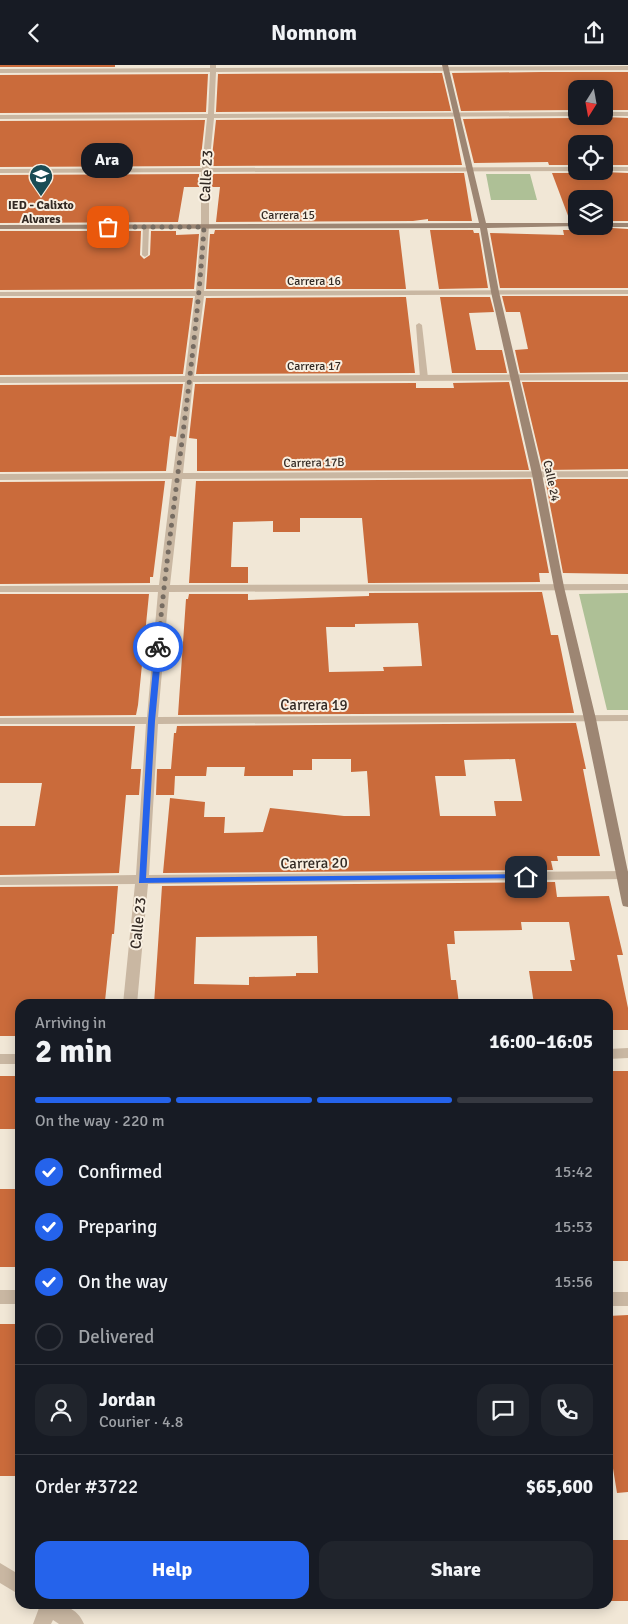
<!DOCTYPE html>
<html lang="en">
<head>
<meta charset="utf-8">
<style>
	:root { --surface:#171b24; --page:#20242c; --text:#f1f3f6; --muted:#9ea1a6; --line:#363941; --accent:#2563eb }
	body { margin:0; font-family:Signika,sans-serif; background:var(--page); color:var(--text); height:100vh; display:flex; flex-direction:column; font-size:19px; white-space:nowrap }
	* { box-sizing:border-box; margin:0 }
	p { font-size:16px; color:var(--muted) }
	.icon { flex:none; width:28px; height:28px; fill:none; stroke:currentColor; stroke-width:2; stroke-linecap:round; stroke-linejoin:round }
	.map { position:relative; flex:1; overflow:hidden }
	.details { position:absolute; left:15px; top:934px; width:598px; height:610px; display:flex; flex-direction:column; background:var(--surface); border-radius:15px; box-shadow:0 2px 12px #0003 }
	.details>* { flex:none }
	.needle { width:32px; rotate:191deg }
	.tools { position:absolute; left:568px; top:15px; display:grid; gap:10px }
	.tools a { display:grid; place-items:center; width:45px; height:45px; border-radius:10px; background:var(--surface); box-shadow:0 2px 12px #0003; font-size:25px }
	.pin { position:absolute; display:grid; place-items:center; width:42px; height:42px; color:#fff; margin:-21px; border-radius:10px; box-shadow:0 2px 8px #0006 }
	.courier { position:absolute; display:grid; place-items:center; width:50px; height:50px; margin:-25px; border:4px solid #2563eb; border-radius:50%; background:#fff; color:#222; box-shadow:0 1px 6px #0007 }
	.bubble { position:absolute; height:35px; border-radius:15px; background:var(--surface); box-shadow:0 2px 12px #0003; font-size:16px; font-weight:800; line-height:35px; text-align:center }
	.head em { font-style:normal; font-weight:800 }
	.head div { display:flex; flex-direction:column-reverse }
	.head { display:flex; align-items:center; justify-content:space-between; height:85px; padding:0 20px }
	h1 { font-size:32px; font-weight:800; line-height:38px }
	.bar { display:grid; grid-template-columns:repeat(4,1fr); gap:8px 5px; align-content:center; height:60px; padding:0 20px }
	.bar i { height:6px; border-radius:4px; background:var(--line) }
	.bar .on { background:var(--accent) }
	.bar p { grid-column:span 4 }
	.line { display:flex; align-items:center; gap:12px; padding:0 20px; border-top:1px solid var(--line) }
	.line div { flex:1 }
	.round { display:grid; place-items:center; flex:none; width:52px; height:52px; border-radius:15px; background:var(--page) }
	ol { padding:0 20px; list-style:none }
	li { display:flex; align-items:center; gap:15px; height:55px }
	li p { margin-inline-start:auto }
	li .icon { padding:5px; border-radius:50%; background:var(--accent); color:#fff; stroke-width:4 }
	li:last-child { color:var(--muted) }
	li i { width:28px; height:28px; border:2px solid var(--line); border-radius:50% }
	.cta { display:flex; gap:10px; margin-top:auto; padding:10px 20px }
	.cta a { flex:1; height:58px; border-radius:15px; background:var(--accent); color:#fff; font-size:20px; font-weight:800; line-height:58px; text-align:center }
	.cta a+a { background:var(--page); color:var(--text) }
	header { display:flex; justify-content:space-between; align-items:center; height:65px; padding:0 20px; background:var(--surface); font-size:22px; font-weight:800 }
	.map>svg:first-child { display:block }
	.green { fill:#aec096 }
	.building { fill:#ca6b3b; fill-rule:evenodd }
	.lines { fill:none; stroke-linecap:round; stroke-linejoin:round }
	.lane { fill:#c9b7a2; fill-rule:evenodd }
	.street { fill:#c9b7a2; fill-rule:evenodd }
	.secondary { fill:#9d8673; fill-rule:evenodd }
	.route { fill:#2563eb }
	.done { stroke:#766c62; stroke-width:5; stroke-dasharray:0 9 }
	.labels { text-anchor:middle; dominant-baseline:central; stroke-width:4; stroke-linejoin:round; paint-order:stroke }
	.far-poi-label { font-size:12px; font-weight:bold; fill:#332a24; stroke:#f9f0e2 }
	.far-street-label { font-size:12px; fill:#332a24; stroke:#f9f0e2 }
	.street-label { font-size:15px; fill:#332a24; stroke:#f9f0e2 }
</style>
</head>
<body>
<header><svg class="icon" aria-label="back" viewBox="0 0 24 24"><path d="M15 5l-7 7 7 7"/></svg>Nomnom<svg class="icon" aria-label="share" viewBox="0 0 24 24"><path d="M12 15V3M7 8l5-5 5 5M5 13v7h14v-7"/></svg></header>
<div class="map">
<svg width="628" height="1559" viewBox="0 0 628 1559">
	<rect width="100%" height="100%" fill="#f1e7d6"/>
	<path class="green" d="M486,109H530L537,135H491Z
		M628,528V645H607L579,529Z"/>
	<path class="building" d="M0,0H115V2H0Z
		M542,7H628V45H604V24H576V45L461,46L452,8Z
		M442,8L451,46L216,47L218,9Z
		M208,9L206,47L0,48V10Z
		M578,51L628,53V100H604V79H576V100H549L548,97L474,98L463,54L576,53Z
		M453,54L462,100L211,101L216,55Z
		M205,55L200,101L0,102V56Z
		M578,106L628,108V156H604V134H576V156H570L552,108H576Z
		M464,108L472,156H428V154L413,156L216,157L220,122H211V109Z
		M199,109V122H184L178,157L0,158V110Z
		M581,161L628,164V223H500L490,168L564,170L563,165H573L572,163Z
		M215,165H399L406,224H206L210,169H214Z
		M430,165H473L474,168H479L488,223L439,224Z
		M0,166H141L140,190L144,194L150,190L151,166H176V170L199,169L194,224L0,225Z
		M502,231H628V307L520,308L515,285L528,284L520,247H506Z
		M406,232L415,308L196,309L206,233Z
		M440,232H490L494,247L469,248L476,285H502L507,308H452Z
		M0,233H193L183,309L0,310Z
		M509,317L529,405L197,406V374L189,373L195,319L416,318V323H454L453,318Z
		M522,317H628V404L543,405Z
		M183,319L176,372L170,371L166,406L0,407V320Z
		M531,414L549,508H539L540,517L368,518L362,453H300V467H273V456L233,457L231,502H248V518H189L196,416Z
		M545,414H628V509L563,508Z
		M165,416L153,512H150V518L0,519V417Z
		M542,527L551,570H558L574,648L178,650L186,534H188L189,529H248V535L369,531V528ZM418,558L422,601L383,602L384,606L329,607L326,562H355V559Z
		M0,529H149L138,640L136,650L0,651Z
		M576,658L586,704H583L600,791H557L558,796H551L553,805L163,808L170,733L205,737L204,752H225L224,768L263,767L270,743L344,751H370L367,706L351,707V694H312V705H293V711H244L245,702H207L206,711H175L174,730H156L157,704H171L174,668H176L177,661ZM515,694L522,736H494L496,751H440L435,711H466L464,695Z
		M0,661H135L131,704H141L139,730H126L119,808L0,810V761H35L42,718H0Z
		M555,817L557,832L609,831L623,890H617L628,943V965H608V939H534L529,906H572L570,895H575L569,857H521L522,865L454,866L455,879H447L451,915H456L459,939H154L162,821ZM317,871L318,908H296V911L249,912V920L194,919L196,872Z
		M118,821L114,869H112L105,936L20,939V971H0V822Z
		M608,1006H628V1196H608Z
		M0,1011H20V1064H0Z
		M0,1124H20V1185L18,1202H0Z
		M628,1250V1427L617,1428L611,1391H608V1251Z
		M0,1259H20V1411H0Z
		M608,1475H628V1536H608Z"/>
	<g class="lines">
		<path class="lane" d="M146,160L149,162L148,190L145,192L142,190L143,162Z
			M419,258L422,260L428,313L424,315L420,313L416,260Z"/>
		<path class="street" d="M210,0H216V3L628,1V5L216,7L214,49L576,47V51L214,53L209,103L576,102V106L209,107V162L204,226L628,225V229L204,231L194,311L628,309V315L193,317L183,408L628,406V412L182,414L170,520L628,519V525L169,527L158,652L628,650V656L158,659L149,810L628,806V814L148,819L137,939H123L135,819L0,820V812L136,810L146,659H0V653L147,652L158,527H0V521L159,520L172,414L0,415V409L173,408L185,317L0,318V312L185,311L195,231H0V227L196,226L201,162V107L0,108V104L202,103L207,53L0,54V50L208,49L210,7L0,8V4L210,3Z
			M604,47H628V51H604Z
			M604,102H628V106H604Z
			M628,983V993L608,994V984Z
			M0,989H20V999H0Z
			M0,1225H20V1239H0Z
			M608,1227H628V1241H608Z
			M0,1498L20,1510V1530L0,1518Z
			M38,1539C56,1538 76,1539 84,1559H59L53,1555L51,1559H33L39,1543Z"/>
		<path class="secondary" d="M442,0H448L486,158H576V161H579L487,163L499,227L542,409L564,522L596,654L628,807V842L623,841L622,838L584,654L554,522L532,409L491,227L480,163L0,164V160L479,158Z
			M604,158H628V162H601L604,161Z"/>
	</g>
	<path class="route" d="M158,580L162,582L155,656L146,813L526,809L529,810V813L139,818L148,656L155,582Z"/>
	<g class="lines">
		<path class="done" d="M108,162H204C195,302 171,442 158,582"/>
	</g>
	<defs>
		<g id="school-pin" transform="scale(1.25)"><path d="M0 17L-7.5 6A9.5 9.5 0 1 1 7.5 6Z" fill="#194c55" stroke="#f9f0e2"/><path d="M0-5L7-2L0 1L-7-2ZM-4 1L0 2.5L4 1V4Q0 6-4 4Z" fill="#fff"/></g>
	</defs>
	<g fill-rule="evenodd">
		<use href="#school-pin" x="41" y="111"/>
	</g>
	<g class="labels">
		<g class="far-poi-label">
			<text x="41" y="140">IED - Calixto<tspan x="41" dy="14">Alvares</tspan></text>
		</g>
		<g class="far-street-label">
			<text x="288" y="150">Carrera 15</text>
			<text x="314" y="216">Carrera 16</text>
			<text x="314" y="301">Carrera 17</text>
			<text transform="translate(314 398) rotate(-1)">Carrera 17B</text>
			<text transform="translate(551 416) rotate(78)">Calle 24</text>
		</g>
		<g class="street-label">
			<text transform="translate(206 111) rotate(-87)">Calle 23</text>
			<text x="314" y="640">Carrera 19</text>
			<text transform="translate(314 798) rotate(-1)">Carrera 20</text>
			<text transform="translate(138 858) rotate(-84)">Calle 23</text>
		</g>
	</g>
</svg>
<div class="tools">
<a><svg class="needle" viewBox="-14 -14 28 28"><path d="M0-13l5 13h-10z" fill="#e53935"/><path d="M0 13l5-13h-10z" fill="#9ea1a6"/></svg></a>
<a><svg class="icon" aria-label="locate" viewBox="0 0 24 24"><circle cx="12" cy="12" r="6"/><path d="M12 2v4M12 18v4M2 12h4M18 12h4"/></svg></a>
<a><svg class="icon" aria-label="layers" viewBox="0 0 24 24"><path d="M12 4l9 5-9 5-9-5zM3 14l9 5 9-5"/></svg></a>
</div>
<div class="pin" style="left:108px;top:162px;background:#ea580c"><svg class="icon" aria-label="bag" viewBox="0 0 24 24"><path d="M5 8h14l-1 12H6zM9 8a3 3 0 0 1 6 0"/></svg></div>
<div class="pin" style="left:526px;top:812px;background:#1f2937"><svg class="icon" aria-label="home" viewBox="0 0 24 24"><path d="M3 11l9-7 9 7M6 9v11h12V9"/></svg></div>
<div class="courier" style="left:158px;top:582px"><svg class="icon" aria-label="bike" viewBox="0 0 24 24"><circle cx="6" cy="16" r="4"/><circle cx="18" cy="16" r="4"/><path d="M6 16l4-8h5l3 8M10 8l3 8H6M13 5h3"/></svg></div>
<div class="bubble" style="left:81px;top:78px;width:52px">Ara</div>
<section class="details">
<div class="head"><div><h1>2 min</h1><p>Arriving in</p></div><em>16:00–16:05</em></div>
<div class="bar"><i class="on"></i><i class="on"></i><i class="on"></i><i></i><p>On the way · 220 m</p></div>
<ol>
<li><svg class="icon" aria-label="check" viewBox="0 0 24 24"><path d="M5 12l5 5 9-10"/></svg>Confirmed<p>15:42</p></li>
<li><svg class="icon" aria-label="check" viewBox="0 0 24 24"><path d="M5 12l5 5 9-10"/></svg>Preparing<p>15:53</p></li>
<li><svg class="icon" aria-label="check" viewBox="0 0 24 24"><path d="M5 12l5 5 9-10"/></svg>On the way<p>15:56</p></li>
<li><i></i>Delivered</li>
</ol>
<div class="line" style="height:90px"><a class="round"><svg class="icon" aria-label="person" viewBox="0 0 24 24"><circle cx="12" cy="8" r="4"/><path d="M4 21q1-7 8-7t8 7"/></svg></a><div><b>Jordan</b><p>Courier · 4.8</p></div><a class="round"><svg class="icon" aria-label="chat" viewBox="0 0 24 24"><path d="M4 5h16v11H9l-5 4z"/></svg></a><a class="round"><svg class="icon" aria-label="phone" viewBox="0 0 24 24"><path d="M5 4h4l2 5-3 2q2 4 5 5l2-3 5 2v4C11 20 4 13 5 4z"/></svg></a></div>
<div class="line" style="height:65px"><div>Order #3722</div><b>$65,600</b></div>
<div class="cta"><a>Help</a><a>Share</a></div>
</section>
</div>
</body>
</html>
